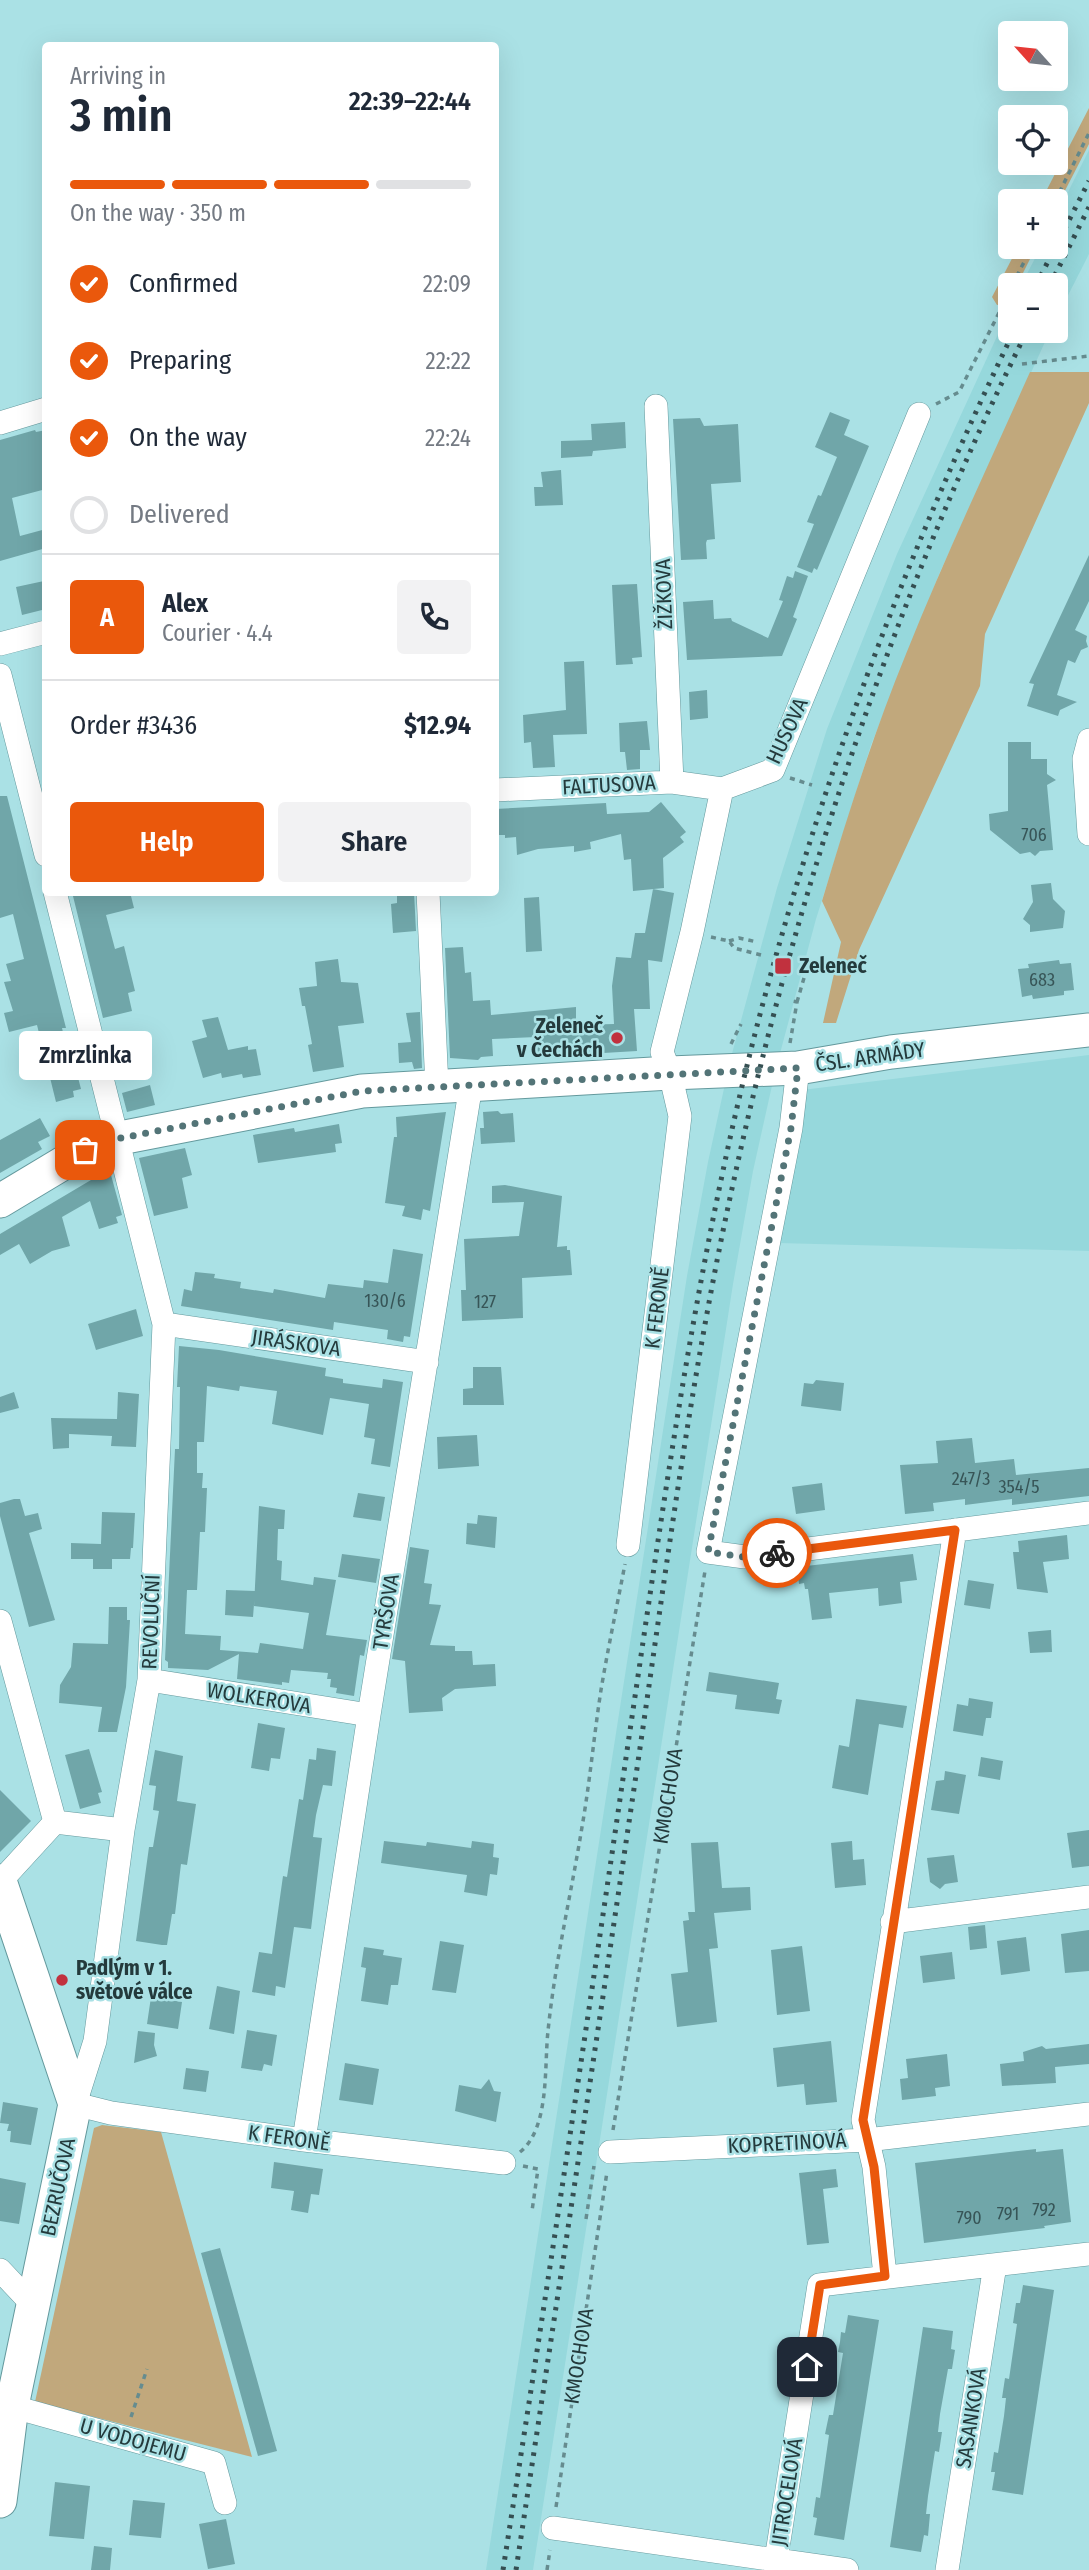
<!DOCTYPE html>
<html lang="en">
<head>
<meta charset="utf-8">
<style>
	:root { --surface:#fff; --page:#f2f2f3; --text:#1f2937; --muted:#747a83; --line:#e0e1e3; --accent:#ea580c }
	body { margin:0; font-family:"Fira Sans Condensed",sans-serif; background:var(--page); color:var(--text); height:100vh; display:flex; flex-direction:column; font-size:26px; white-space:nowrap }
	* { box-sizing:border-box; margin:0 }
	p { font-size:23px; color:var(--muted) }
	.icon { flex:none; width:38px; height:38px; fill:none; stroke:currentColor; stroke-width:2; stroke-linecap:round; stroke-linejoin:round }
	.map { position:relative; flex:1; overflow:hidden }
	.sheet { position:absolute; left:42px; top:42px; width:457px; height:854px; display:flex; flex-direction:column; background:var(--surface); border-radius:7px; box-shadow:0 7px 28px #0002 }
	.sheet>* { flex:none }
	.needle { width:46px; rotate:297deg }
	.buttons { position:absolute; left:998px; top:21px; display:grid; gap:14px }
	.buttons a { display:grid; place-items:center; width:70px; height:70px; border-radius:7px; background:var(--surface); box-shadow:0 7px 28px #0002; font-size:35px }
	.pin { position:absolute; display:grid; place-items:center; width:60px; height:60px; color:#fff; margin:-30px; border-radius:14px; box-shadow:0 4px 10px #0006 }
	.courier { position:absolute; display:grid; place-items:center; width:70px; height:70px; margin:-35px; border:5px solid #ea580c; border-radius:50%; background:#fff; color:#222; box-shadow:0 2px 9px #0007 }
	.bubble { position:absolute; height:49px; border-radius:7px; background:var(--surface); box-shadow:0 7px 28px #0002; font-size:23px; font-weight:600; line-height:49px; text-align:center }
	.summary em { font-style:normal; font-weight:600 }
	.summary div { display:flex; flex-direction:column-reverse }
	.summary { display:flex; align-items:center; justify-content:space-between; height:119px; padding:0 28px }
	h1 { font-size:46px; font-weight:600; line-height:52px }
	.bar { display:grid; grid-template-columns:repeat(4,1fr); gap:10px 7px; align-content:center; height:84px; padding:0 28px }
	.bar i { height:9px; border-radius:5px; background:var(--line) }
	.bar .on { background:var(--accent) }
	.bar p { grid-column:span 4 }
	.line { display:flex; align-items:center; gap:18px; padding:0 28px; border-top:2px solid var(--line) }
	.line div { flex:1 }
	.round { display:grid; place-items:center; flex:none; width:74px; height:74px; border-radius:7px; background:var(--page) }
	ol { padding:0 28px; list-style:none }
	li { display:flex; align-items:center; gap:21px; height:77px }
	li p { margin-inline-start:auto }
	li .icon { padding:7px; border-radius:50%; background:var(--accent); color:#fff; stroke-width:4 }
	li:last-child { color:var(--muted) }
	li i { width:38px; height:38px; border:4px solid var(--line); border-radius:50% }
	.action { display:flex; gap:14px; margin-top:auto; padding:14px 28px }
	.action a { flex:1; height:80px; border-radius:7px; background:var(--accent); color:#fff; font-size:28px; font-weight:600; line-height:80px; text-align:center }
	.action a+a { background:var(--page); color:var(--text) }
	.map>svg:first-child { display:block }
	.built { fill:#96d8dc }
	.green { fill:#c1a87c }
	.building { fill:#70a6a9 }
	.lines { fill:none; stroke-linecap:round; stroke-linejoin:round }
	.street-casing { stroke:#64999d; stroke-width:24 }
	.secondary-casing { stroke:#64999d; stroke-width:35 }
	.path { stroke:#668c8f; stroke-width:3.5; stroke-dasharray:5 5; stroke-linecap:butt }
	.street { stroke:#fff; stroke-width:23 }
	.secondary { stroke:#fff; stroke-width:33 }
	.rail { stroke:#354f52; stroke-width:5; stroke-dasharray:3.5 7; stroke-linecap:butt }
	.done { stroke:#537477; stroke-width:7; stroke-dasharray:0 12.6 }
	.route { stroke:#ea580c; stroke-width:9 }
	.poi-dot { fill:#c1313e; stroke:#aae1e5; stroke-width:2.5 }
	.labels { text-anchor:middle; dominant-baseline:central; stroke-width:5; stroke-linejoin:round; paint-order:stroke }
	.number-label { font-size:18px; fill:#375557 }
	.street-label { font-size:21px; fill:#243a3c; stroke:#aae1e5 }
	.poi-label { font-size:21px; font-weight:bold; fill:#243a3c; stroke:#aae1e5; text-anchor:start }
</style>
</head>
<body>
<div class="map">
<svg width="1089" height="2570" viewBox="0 0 1089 2570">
	<rect width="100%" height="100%" fill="#aae1e5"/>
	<path class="built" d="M1089,150V254L1055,321V285H1021L1041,247H1055V218Z
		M1010,308V331H1050L940,572L871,745L816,919L775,1072L753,1171L733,1284L533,2570H486L687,1276L708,1162L730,1061L777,888L827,729L897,554Z
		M1089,1055V1251L778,1243L802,1090Z"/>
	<path class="green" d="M1089,108V144L1055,210V201H1041Z
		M1018,247H1036L1017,285H1010V299L1007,304L997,305L992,297Z
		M1030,372H1089V403L985,634L980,686L859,950L836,1023H823L841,942L822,901C847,817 873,735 906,654C944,559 988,466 1030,372Z
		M102,2125L161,2132L252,2457L35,2402L94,2128Z"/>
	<path class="building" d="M830,412L850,420L844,435L869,446L817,570L814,568L812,573L797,567L814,524L807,522L818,495L821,496L837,457L815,447Z
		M700,418L704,426L738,424L741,482L711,484L715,539L707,540L706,543L707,559L681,560L673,419Z
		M625,422L626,448L593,451L592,456L561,458V441L592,440L591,424Z
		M35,430L36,432L46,430V489L12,498L20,536L46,529V548L0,561V440Z
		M561,470L563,505L535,506L534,487H543L541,472Z
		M1089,555V601L1075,630L1087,636L1086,641L1088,647L1081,650L1075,663L1068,660L1057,695L1077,702L1060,710L1058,716L1027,706L1034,684L1029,683Z
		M795,571L808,576L793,617L797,619L782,656L687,660L683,602L713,600L714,619L731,618L732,621L768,638L783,601L779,600L787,576L793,578Z
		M44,581L46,609L22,615L16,587Z
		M637,584L642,657L632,658L633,664L616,665L612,585Z
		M584,661L587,734L553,735L555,767L533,768L531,742L524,743L523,715L566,710L564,662Z
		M707,690L708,718L690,720L689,692Z
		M647,721L650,750H640V769L627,770L625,752H620L619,723Z
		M1008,742H1031V759H1047V774L1056,780L1047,785L1053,850L1040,851L1035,856L1030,852L1020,854L990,830L989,814L1008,811Z
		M0,796H7L66,1028H62L70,1063L74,1062L81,1089L73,1091L74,1097L56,1102L37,1025L9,1032L4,1013L13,1011L4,982L11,981L6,964L24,959L13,914L0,918Z
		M661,802L686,832L680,837L684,842L663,858L664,888L633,891L631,859L624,860L621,834L590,842L591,849L574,852V846L538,849L517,855L516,837L505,838V835H496L495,809L606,803L607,814L649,812Z
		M1051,883L1053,899L1065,911L1063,928L1030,932V925L1023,919L1033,902L1031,885Z
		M653,889L674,893L662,962L648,960L650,1009H634L637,1051L536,1057V1037L492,1039L493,1056L481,1057L478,1060L450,1058L445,948L463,947L465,973L471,972L473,1001L490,1000L491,1015L576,1007V1025L614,1024L612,986L616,957L631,958L635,933H645Z
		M72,892H130L134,908L106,915L115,949L124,946L135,991L128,993L132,1011L103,1018Z
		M397,892H414L416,931L393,933L391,904L397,903Z
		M539,897L542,951L526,952L524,898Z
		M338,959L341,982L358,983L364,1023L338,1026L344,1067L313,1072L308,1045L312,1044L305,1006H302L299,988L317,986L315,962Z
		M1059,960L1060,964L1071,963L1074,990L1064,991V995L1033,999L1032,995L1022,997L1018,969L1029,968L1028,964Z
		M420,1012L422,1068L414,1069L412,1062L399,1063L398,1043L411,1042L406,1013Z
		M218,1017L228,1050L248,1046V1050L256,1049L261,1075L243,1078L242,1074L222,1078L221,1073L203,1078L192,1041L207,1037L202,1020Z
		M150,1085L155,1105L127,1112L122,1093Z
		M498,1111L501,1114L513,1113L515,1142L481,1144L480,1128H484L483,1112Z
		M446,1112L430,1211L423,1209L421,1220L402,1216L405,1206L385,1203L394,1137H397L396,1117Z
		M40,1118L50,1136L38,1142L42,1149L0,1173V1140Z
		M339,1124L342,1143L335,1144L336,1152L258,1163L253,1135L294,1128L295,1132Z
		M185,1148L192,1175L182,1178L188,1208L154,1216L139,1158Z
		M111,1175L122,1215L116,1217L118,1223L99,1229L90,1201L62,1217L70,1246L52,1251L30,1264L19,1244L0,1255V1234L91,1180Z
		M505,1185L562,1196L557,1247L567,1246V1250H570L572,1275L522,1278L523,1318L462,1321L461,1290H466L464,1239L519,1236L524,1202L492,1203V1186Z
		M393,1249L423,1254L410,1337L404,1336L403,1342L387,1339L388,1330L334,1322L333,1330L181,1306L184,1289L192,1291L195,1272L215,1274L214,1278L241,1282L240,1288L273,1293L274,1289L325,1298L328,1284L363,1288L364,1280L388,1283Z
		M136,1309L143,1336L96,1350L88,1324Z
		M179,1346L219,1350L326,1368L325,1376L343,1379V1383L382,1388L383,1379L403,1382L390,1467L371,1464L375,1439L364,1437L369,1404L330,1398L323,1435L272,1424L277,1391L240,1386L239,1391L207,1386L204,1442H197V1473H203L202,1488H207L205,1532H200L197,1590H187L185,1634L221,1636L220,1650L258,1653L260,1643L303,1649L309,1613L254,1606L259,1506L285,1510L284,1529H278L277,1560L282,1561L281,1580L313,1585L314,1577L336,1580L326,1635L367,1640L364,1656L360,1655L354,1696L336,1693L337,1688L330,1687L331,1679H327L328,1673L291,1670L289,1683L282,1682V1685L237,1679L239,1654L208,1670L168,1668V1662L165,1660L175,1449H179L180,1387H177Z
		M473,1367H501L504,1405H463V1389L473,1388Z
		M816,1380L844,1383L841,1411L801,1406L804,1383L813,1384Z
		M14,1392L19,1408L0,1413V1397Z
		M118,1392L139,1394L136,1447L111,1446L112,1436L69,1434V1448L53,1449L51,1418L117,1419Z
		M477,1435L479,1466L438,1469L437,1437Z
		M972,1438L975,1463L1014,1459L1016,1475L1089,1468V1496L1012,1505V1499L965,1505V1499L933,1503L934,1511L905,1514L900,1465L938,1463L936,1441Z
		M822,1483L825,1510L796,1514L792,1487Z
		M358,1493L385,1497L381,1521L353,1517Z
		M14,1499H20L25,1516L38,1513L42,1529L29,1533L55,1620L29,1627L0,1516V1503Z
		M102,1512L135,1513L133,1548H131L130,1559H112V1569H93V1559H71V1543L101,1544Z
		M478,1515L497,1517L495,1548L466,1544L467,1523L477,1524Z
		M1067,1535L1069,1559L1043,1562L1048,1593L1017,1589L1013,1552H1019L1018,1541Z
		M410,1547L429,1550L424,1583L432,1584L429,1604L441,1605L430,1645L455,1646V1651H472L473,1665L495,1664L496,1686L455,1689L442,1698L443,1711L409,1713L405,1661L392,1659Z
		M342,1554L380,1559L376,1583L338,1577Z
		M913,1554L917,1580L900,1582L902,1603L879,1606L878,1588L829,1593L832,1618L812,1620L808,1589H805L804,1583L799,1584L797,1567Z
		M968,1580L994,1584L990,1609L964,1605Z
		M226,1590L255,1591L253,1617L225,1615Z
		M109,1607H127V1620H130L126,1687L117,1732H98L102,1707L59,1703L60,1685L71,1667L73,1643L108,1644Z
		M1051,1630L1052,1652L1030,1653L1028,1632Z
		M709,1672L779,1683L776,1699L782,1700L779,1714L735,1709L737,1695L706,1691Z
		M969,1698L993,1702L991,1718H986L983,1736L953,1731L957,1704L968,1706Z
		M856,1699L907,1706L903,1728L879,1724L868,1795L832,1788L839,1745L849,1747Z
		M258,1723L285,1728L280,1759L271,1758L269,1771L251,1768Z
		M317,1748L336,1751L332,1786L323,1785L316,1815L313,1837L322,1838L311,1929L294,1927L285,1988L276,1986L275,1996L252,1992L259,1952L272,1954L283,1876L287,1877L299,1799L303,1800L309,1759L316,1760Z
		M89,1749L102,1792L98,1793L101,1803L80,1809L65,1755Z
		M155,1750L183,1756L177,1801L196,1804L187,1865L181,1864L175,1914H172L167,1945H162L136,1941L149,1847H153L159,1811L153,1810L156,1786L149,1785Z
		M981,1757L1003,1761L1000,1780L978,1776Z
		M945,1771L966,1775L959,1814L931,1810L936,1781L944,1780Z
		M0,1790L31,1821L0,1852Z
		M1089,1830V1866L1072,1868L1067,1833Z
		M384,1841L426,1846L427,1842L471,1848L472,1841L494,1844L493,1857L499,1858L497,1875L490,1874L487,1896L464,1892L467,1875L381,1863Z
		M852,1841L853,1860L864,1859L866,1885L835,1888L831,1843Z
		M718,1842L722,1888L750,1887L751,1910L714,1913L718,1948L709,1949L717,2022L677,2027L671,1974L688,1972L683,1921L689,1920L688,1912H695L691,1843Z
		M954,1855L958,1882L945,1884L940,1889L930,1882L927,1858Z
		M985,1925L987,1948L970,1950L968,1927Z
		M1089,1930V1971L1065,1973L1061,1934Z
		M1026,1937L1030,1971L1001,1975L997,1941Z
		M440,1941L464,1945L456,1993L432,1990Z
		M802,1946L810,2011L777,2015L771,1950Z
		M364,1947L384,1950L383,1955L402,1958L398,1985H391L388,2005L361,2001L366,1968L361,1967Z
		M952,1952L955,1979L923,1983L920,1956Z
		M217,1986L240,1991L234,2034L209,2029Z
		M151,1997L182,2002L178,2029L147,2024Z
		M247,2030L277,2035L272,2066L264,2064L262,2071L241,2068Z
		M138,2031L155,2033L154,2045L157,2056L134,2063Z
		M831,2041L837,2102L806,2105L804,2084L777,2087L773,2048Z
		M1089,2044V2064L1055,2067L1056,2083L1002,2086L1000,2064L1024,2061L1023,2052L1042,2046L1046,2049Z
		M947,2054L950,2086L935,2088L936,2096L902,2100L900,2079L908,2078L906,2059Z
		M345,2063L379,2069L373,2105L339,2100Z
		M186,2068L209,2071L206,2092L183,2089Z
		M489,2079L494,2091L501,2092L496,2122L455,2111L459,2085L481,2089Z
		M3,2102L38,2108L31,2145L10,2142L11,2131H7L9,2124L0,2123Z
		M1036,2149V2152L1063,2149L1071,2222L1044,2226L1045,2228L924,2243L915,2163Z
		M274,2162L323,2169L319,2195L311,2194L308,2213L291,2210L294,2191L271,2188Z
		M836,2169L838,2187L823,2189L829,2243L807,2245L799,2173Z
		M0,2178L26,2183L19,2224L0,2221Z
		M220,2248L277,2451L258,2456L201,2253Z
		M1023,2285L1054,2290L1023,2495L992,2490L995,2472H991L994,2452L998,2453L1004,2416L1006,2398H1002L1005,2378L1009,2379L1017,2324L1013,2323L1016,2303H1020Z
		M848,2315L879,2320L844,2540L814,2535L817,2518L813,2517L816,2497L820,2498L829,2435L825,2434L829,2415H833L843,2353L838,2352L840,2342L841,2332L845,2333Z
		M923,2327L953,2331L951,2349L955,2350L952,2369H948L940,2414L938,2432H942L939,2452L935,2451L928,2496L926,2514H930L928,2536L924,2535L921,2552L890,2547Z
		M55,2482L90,2486L84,2539L49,2536Z
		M133,2500L165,2503L161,2538L129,2535Z
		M226,2519L235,2564L208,2569L199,2524Z
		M94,2546L112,2548L110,2570H91Z"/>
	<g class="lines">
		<g class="street-casing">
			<path id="street" d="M656,406L672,782
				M0,423L46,409
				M0,644L46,632
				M0,675L46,855
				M1089,740L1084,759L1089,834
				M495,790L672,782L722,789L773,770L919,414
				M55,892L164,1324L149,1680L123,1830L95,2041L75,2104L111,2113L304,2140L504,2163
				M428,892L437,1087
				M798,1068L791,1128L708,1552L745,1557L1089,1513
				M164,1324L427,1362
				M628,1545L680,1116L670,1073L662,1052L692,932L722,789
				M0,1621L55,1822
				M149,1680L369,1715
				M0,1882L55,1822L123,1830
				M892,1922L1089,1897
				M304,2140L369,1715L471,1085
				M610,2152L867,2140L1089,2114
				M0,2270L34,2306
				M885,2276L874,2167L863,2120L955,1530
				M0,2403L214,2463L225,2503
				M553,2528L776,2560L819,2285L1089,2254
				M776,2560L847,2570
				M947,2570L995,2265"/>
		</g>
		<g class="secondary-casing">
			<path id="secondary" d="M0,1201L85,1150L115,1139L362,1091L670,1073L798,1068L891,1052L1089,1030
				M0,1881L75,2104L12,2406L0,2501"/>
		</g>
		<path class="path" d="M1055,201L1089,133
			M1012,285L1032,247
			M1022,364L1089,356
			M936,404L959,392L1010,291
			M790,778L812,785
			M711,937L729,941L734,948L761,955
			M729,941L739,938L757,942
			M797,1002L811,954
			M790,1043L797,1002L792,1001
			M731,1044L741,1024
			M613,2130L705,1571
			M520,2152C550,2128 544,2067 548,2031C555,1962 571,1895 582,1827C590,1781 594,1735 601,1690C608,1648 617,1606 625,1564
			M523,2166L538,2169L532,2211
			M586,2219L594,2166
			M131,2417L147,2369
			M556,2507L607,2172
			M547,2570L550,2550"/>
		<use href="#street" class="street"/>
		<use href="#secondary" class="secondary"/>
		<path class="rail" d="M1036,285L1089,181
			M1050,285L1089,207
			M503,2570C546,2295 588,2020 628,1744C666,1488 700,1231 769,981C830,757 913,540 1014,331
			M516,2570C555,2314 594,2058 632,1802C663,1596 688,1388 733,1184C797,890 893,601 1027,331"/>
	</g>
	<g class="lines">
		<path class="done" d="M85,1150L116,1139L362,1091L798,1068L791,1128L708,1552L745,1557L777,1553"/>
		<path class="route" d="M777,1553L955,1530L863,2120L874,2167L885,2276L820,2285L807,2367"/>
	</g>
	<g class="poi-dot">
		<rect x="774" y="957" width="18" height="18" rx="3.5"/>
		<circle cx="617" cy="1038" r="7"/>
		<circle cx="62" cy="1980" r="7"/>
	</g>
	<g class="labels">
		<g class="number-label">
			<text x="1034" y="835">706</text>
			<text x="1042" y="980">683</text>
			<text x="385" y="1301">130/6</text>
			<text x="485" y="1302">127</text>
			<text x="971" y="1479">247/3</text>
			<text x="1019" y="1487">354/5</text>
			<text x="1044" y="2210">792</text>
			<text x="1008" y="2214">791</text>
			<text x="969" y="2218">790</text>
		</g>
		<g class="street-label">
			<text transform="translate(664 594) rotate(-92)">ŽIŽKOVA</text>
			<text transform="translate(787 731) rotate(-65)">HUSOVA</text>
			<text transform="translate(609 785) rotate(-3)">FALTUSOVA</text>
			<text transform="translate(870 1057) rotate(-8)">ČSL. ARMÁDY</text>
			<text transform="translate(657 1308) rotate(-83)">K FERONĚ</text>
			<text transform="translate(296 1343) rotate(8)">JIRÁSKOVA</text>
			<text transform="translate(386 1612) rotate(-81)">TYRŠOVA</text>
			<text transform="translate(151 1622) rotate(-88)">REVOLUČNÍ</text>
			<text transform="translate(259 1698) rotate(9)">WOLKEROVA</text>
			<text transform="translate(668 1796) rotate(-81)">KMOCHOVA</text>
			<text transform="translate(289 2138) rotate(8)">K FERONĚ</text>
			<text transform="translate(787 2143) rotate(-3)">KOPRETINOVÁ</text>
			<text transform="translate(58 2187) rotate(-78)">BEZRUČOVA</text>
			<text transform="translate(579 2356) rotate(-81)">KMOCHOVA</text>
			<text transform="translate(971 2418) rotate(-81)">SASANKOVÁ</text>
			<text transform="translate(133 2440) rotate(16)">U VODOJEMU</text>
			<text transform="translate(787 2492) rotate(-81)">JITROCELOVÁ</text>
		</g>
		<g class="poi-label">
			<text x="799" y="966">Zeleneč</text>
			<text x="603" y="1026" text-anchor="end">Zeleneč<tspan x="603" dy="24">v Čechách</tspan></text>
			<text x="76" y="1968">Padlým v 1.<tspan x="76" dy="24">světové válce</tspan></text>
		</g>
	</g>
</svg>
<div class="buttons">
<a><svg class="needle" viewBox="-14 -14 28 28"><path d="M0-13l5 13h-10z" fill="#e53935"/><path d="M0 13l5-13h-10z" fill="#747a83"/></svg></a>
<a><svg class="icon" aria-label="locate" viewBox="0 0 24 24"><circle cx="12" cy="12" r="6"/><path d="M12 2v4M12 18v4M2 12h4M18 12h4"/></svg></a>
<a>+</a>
<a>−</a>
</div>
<div class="pin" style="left:85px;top:1150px;background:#ea580c"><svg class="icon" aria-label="bag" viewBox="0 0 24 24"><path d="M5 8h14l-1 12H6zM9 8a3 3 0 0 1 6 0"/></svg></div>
<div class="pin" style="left:807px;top:2367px;background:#1f2937"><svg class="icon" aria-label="home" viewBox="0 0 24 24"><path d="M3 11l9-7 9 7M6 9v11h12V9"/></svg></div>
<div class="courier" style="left:777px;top:1553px"><svg class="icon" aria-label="bike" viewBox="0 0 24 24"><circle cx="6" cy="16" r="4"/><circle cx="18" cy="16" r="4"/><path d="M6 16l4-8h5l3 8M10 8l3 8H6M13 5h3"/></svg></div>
<div class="bubble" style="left:19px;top:1031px;width:133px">Zmrzlinka</div>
<section class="sheet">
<div class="summary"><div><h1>3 min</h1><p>Arriving in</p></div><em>22:39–22:44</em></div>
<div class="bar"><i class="on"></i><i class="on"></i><i class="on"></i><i></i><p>On the way · 350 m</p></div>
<ol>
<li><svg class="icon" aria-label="check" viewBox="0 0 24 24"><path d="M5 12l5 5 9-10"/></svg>Confirmed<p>22:09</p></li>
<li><svg class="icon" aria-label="check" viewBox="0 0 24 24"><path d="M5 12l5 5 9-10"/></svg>Preparing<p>22:22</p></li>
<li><svg class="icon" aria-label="check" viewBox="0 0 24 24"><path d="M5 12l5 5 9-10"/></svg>On the way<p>22:24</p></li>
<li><i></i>Delivered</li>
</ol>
<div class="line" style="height:126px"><b class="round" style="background:var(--accent);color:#fff">A</b><div><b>Alex</b><p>Courier · 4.4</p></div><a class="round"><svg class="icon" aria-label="phone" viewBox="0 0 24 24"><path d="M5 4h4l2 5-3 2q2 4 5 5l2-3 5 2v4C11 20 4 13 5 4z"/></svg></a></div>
<div class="line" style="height:91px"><div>Order #3436</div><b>$12.94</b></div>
<div class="action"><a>Help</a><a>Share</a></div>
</section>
</div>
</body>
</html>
